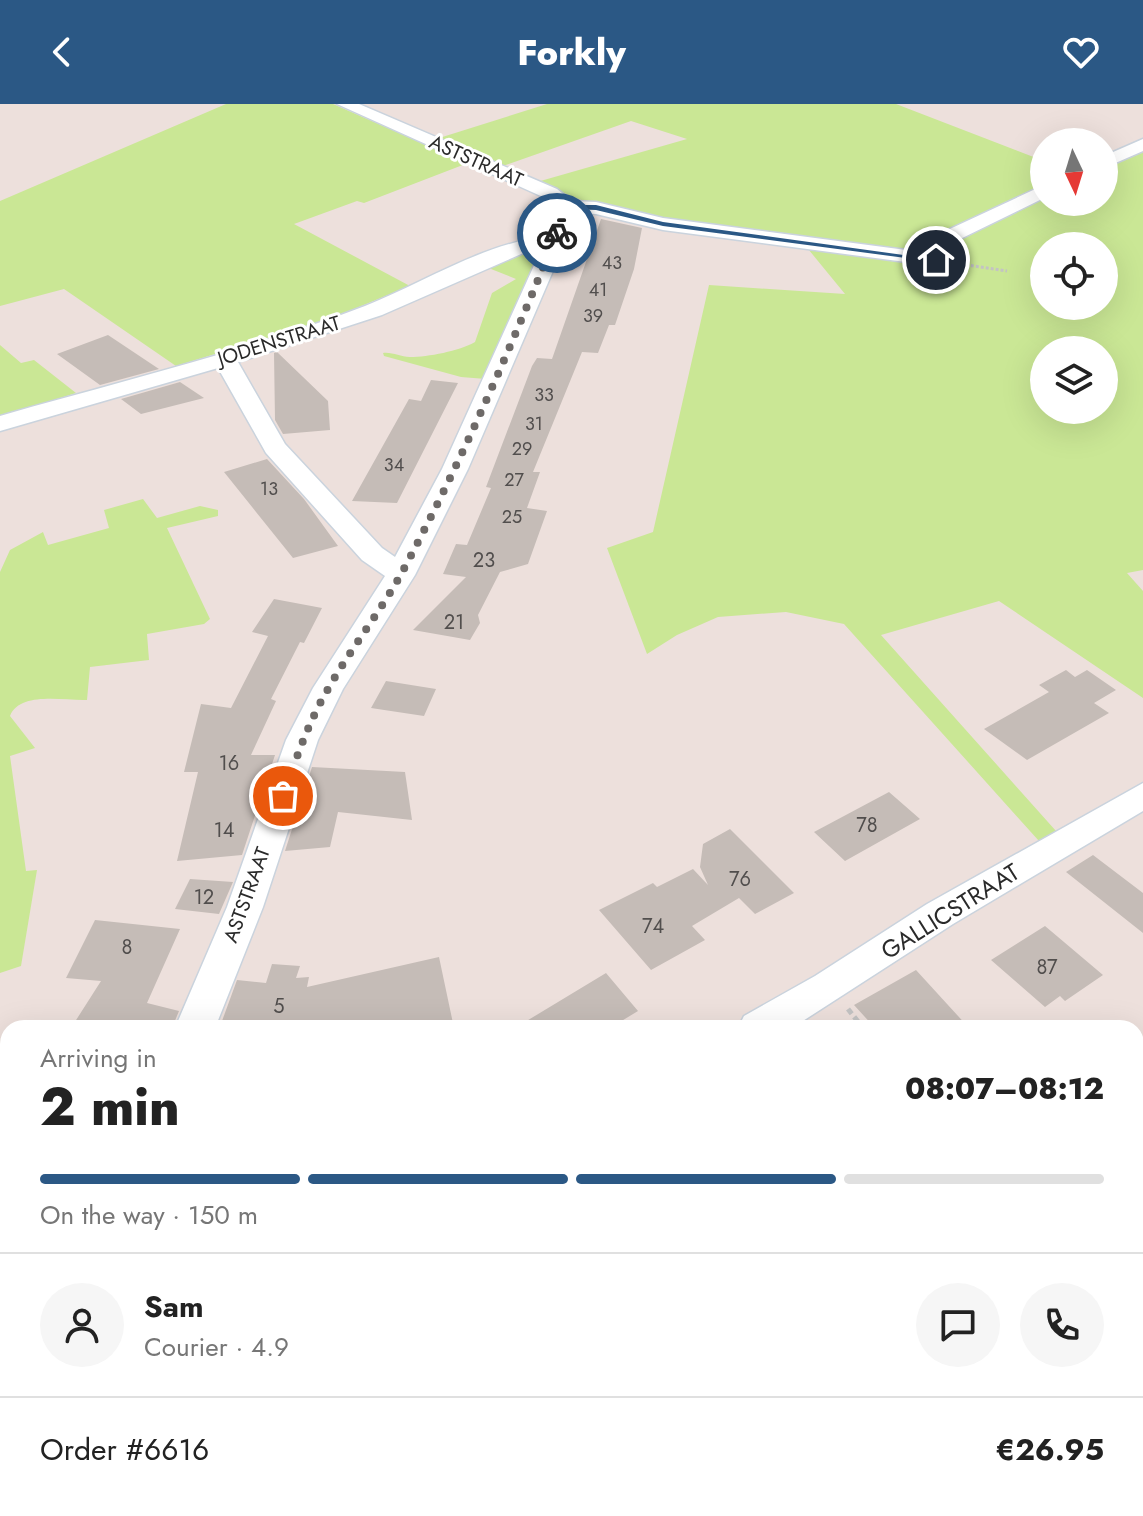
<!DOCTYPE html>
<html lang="en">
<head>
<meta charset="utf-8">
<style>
	:root { --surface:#fff; --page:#f6f6f6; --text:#222; --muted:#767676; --line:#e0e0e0; --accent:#2b5885 }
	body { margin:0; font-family:Jost,sans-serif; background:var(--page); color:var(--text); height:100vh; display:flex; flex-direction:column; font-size:30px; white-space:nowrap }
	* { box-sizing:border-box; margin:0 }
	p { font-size:26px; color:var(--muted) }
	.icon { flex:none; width:44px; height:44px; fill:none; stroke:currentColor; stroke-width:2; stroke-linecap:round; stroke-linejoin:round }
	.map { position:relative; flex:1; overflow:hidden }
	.sheet { position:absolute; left:0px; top:916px; width:1144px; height:496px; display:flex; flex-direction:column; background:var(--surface); border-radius:24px 24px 0 0; box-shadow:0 8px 32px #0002 }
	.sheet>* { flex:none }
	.needle { width:52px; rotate:176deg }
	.buttons { position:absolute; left:1030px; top:24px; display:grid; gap:16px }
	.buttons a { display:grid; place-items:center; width:88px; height:88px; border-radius:50%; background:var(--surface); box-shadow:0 8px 32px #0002; font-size:40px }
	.pin { position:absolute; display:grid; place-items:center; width:68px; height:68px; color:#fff; margin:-34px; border:4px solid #fff; border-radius:50%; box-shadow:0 2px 8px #0007 }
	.courier { position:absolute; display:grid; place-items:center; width:80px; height:80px; margin:-40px; border:6px solid #2b5885; border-radius:50%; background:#fff; color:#222; box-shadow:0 2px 10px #0007 }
	.headline em { font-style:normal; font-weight:800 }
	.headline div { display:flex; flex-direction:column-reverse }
	.headline { display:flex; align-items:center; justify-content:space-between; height:136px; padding:0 40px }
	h1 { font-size:52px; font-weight:800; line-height:60px }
	.bar { display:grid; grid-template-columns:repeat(4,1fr); gap:12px 8px; align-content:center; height:96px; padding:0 40px }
	.bar i { height:10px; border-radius:6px; background:var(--line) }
	.bar .on { background:var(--accent) }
	.bar p { grid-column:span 4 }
	.line { display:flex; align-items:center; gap:20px; padding:0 40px; border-top:2px solid var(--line) }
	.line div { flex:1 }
	.round { display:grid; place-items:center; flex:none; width:84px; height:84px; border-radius:42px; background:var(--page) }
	header { display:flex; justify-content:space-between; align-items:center; height:104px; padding:0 40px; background:var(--accent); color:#fff; font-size:36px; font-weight:800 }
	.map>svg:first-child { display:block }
	.green { fill:#cae795; fill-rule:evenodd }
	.building { fill:#c5bcb7 }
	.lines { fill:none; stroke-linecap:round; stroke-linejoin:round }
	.minor-casing { stroke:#cad3dd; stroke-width:3 }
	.path-far1 { stroke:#c3c3c3; stroke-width:3; stroke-dasharray:3 2; stroke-linecap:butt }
	.path { stroke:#c3c3c3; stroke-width:5; stroke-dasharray:6 4; stroke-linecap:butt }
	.minor { fill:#fff; fill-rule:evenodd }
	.route { fill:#2b5885 }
	.done { stroke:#6e6a68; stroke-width:8; stroke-dasharray:0 14.4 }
	.labels { text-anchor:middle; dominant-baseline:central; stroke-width:6; stroke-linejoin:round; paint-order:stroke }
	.far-number-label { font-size:18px; fill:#514e4d }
	.far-street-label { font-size:20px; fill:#2a2a2a; stroke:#fff }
	.number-label { font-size:20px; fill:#514e4d }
	.street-label { font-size:24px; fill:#2a2a2a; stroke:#fff }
</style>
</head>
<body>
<header><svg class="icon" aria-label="back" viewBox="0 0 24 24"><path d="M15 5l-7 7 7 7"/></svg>Forkly<svg class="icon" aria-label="heart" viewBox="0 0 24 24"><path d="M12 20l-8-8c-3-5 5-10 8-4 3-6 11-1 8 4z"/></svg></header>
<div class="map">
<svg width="1143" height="1412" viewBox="0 0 1143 1412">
	<rect width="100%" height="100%" fill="#ede0dc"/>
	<path class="green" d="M226,0H333L468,59L364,99L357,97L294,120L410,182L332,214L176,262L64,185L0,202V97Z
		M547,0H896L1044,57V84L923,149L669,118L581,96L537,78L687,35L631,17L500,63L436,35Z
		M1143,45V466L1127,469L1143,487V594L999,497L881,531L1056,727L1039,737L844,520L786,508L718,513L677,531L647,550L607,444L653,428L709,181L845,190L804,140L940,159L952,137L1044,92V98H1104V63ZM1044,142H1104V202H1044ZM1044,246H1104V306H1044Z
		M527,146L537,147L538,152L486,275L461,273L384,252L383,249C393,248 400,253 410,253C428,253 459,247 475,238L492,189L516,175L486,163Z
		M0,241L21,259L34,256L76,289L0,313Z
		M143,395L157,414L200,402L218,406V412L167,424L210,515L204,520L147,530L149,556L90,563L87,596C64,597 20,587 10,612L35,644L10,652L26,767L37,766L21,862L0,869V468L10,446L43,428L48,441L109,424L104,406Z
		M354,1404H748L750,1408L742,1412H358Z"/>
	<path class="building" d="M601,115L642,124L634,165L615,221H609L598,249L582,248L533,368H540L527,404L547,407L528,460L500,468L478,511L480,519L470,536L413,526L466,473L443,470L456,440L467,441L491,384L486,383L532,262L537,254L552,255Z
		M108,231L159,265L100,281L57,250Z
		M277,248L328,297L330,326L283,330L275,316L274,249Z
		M431,276L458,279L397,399L352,397L409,295L421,297Z
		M180,278L204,294L141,310L121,295Z
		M267,355L304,395L338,442L293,454L224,368Z
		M274,495L322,504L304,539L300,538L271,595L276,597L251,651H275L242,751L177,757L198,668H184L201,600L231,604L268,532L252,528Z
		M1066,566L1075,573L1087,566L1116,586L1094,599L1109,609L1027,656L984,625L1049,588L1039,581Z
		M386,577L436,585L424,612L371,604Z
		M312,663L405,668L412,716L338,708L330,743L285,747Z
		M889,688L920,715L845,757L814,728Z
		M730,725L794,789L755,810L739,794L692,822L705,836L651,866L599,806L653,779L657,783L693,765L708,781L700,763L703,740Z
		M1093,751L1143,789V829L1066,768Z
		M190,775L233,778L219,810L175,805Z
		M95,816L180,825L147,899L179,907L172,924H71L101,877L66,874Z
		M1045,822L1103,871L1065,897L1060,892L1045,903L991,856Z
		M439,853L454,924H302L222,917L237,876L266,879L272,860L300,862L296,874L309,873L307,883Z
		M916,866L969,924H875L854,901Z
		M606,869L638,907L610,924H515Z"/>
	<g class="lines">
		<g class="minor-casing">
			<path id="minor" d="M337,0H359L557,85L572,97L596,98L663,114L929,149L939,130L1044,81V94L954,138L943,160L936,162L663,126L596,110L574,109L556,160L468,365L415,471L343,585L318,636L263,803L215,924H175L227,803L286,636L313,584L385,472L362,456L266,349L218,264L0,327V312C122,277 247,247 365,202C421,180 486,138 546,133L557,104L543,93ZM541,146L442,365L395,453L382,444L285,340L238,258L382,211L528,147Z
				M1143,35V47L1104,64V52Z
				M1143,679V707L953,820L792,924H738L744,912L815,872L927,800Z
				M8,1157V1201L0,1204V1160Z
				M105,1404H157L159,1412H107Z"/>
		</g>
		<path class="path-far1" d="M961,160L1007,167"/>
		<path class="path" d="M848,905L863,924"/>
		<use href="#minor" class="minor"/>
	</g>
	<path class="route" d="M567,101H596L663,118L940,156L936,158L663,122L596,106L570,105L561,129L554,130Z"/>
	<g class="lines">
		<path class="done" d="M283,692C296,655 308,619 328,585C350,546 378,511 400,472C460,361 510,246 557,129"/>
	</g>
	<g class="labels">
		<g class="far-number-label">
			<text x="612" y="159">43</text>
			<text x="598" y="186">41</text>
			<text x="593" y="212">39</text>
			<text x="544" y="291">33</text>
			<text x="534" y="320">31</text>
			<text x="522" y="345">29</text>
			<text x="394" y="361">34</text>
			<text x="514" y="376">27</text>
			<text x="269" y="385">13</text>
			<text x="512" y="413">25</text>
		</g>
		<g class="far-street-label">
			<text transform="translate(476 57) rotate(24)">ASTSTRAAT</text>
			<text transform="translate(279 237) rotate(-17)">JODENSTRAAT</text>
			<text transform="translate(247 791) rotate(-70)">ASTSTRAAT</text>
		</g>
		<g class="number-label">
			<text x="484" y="456">23</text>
			<text x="454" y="518">21</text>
			<text x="229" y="659">16</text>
			<text x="867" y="721">78</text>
			<text x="224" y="726">14</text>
			<text x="740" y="775">76</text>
			<text x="204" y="793">12</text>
			<text x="653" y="822">74</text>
			<text x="127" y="843">8</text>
			<text x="1047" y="863">87</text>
			<text x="279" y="902">5</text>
		</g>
		<g class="street-label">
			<text transform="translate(950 807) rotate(-32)">GALLICSTRAAT</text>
		</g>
	</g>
</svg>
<div class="buttons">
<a><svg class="needle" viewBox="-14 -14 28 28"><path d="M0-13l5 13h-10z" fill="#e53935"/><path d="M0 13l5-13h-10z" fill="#767676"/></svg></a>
<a><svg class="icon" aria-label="locate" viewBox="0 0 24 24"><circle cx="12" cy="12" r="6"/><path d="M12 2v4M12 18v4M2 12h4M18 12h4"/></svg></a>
<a><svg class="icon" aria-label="layers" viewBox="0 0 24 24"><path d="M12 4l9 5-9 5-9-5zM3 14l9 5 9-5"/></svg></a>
</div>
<div class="pin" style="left:283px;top:692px;background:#ea580c"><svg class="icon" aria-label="bag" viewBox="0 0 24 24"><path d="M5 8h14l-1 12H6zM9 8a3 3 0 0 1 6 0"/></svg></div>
<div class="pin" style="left:936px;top:156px;background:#1f2937"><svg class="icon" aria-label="home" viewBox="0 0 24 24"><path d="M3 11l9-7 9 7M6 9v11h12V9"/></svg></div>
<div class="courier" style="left:557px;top:129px"><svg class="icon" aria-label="bike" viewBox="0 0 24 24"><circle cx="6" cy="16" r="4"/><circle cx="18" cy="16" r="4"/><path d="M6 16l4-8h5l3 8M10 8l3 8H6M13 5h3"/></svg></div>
<section class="sheet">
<div class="headline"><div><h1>2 min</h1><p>Arriving in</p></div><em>08:07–08:12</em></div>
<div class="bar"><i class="on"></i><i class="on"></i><i class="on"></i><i></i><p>On the way · 150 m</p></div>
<div class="line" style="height:144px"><a class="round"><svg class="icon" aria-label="person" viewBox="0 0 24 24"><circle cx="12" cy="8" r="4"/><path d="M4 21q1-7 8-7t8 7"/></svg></a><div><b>Sam</b><p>Courier · 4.9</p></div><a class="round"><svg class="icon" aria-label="chat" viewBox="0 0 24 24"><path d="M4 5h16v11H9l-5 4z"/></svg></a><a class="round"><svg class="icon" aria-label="phone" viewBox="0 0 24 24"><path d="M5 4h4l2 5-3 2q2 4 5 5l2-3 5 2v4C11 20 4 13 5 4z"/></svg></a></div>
<div class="line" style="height:104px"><div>Order #6616</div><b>€26.95</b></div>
</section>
</div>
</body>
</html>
